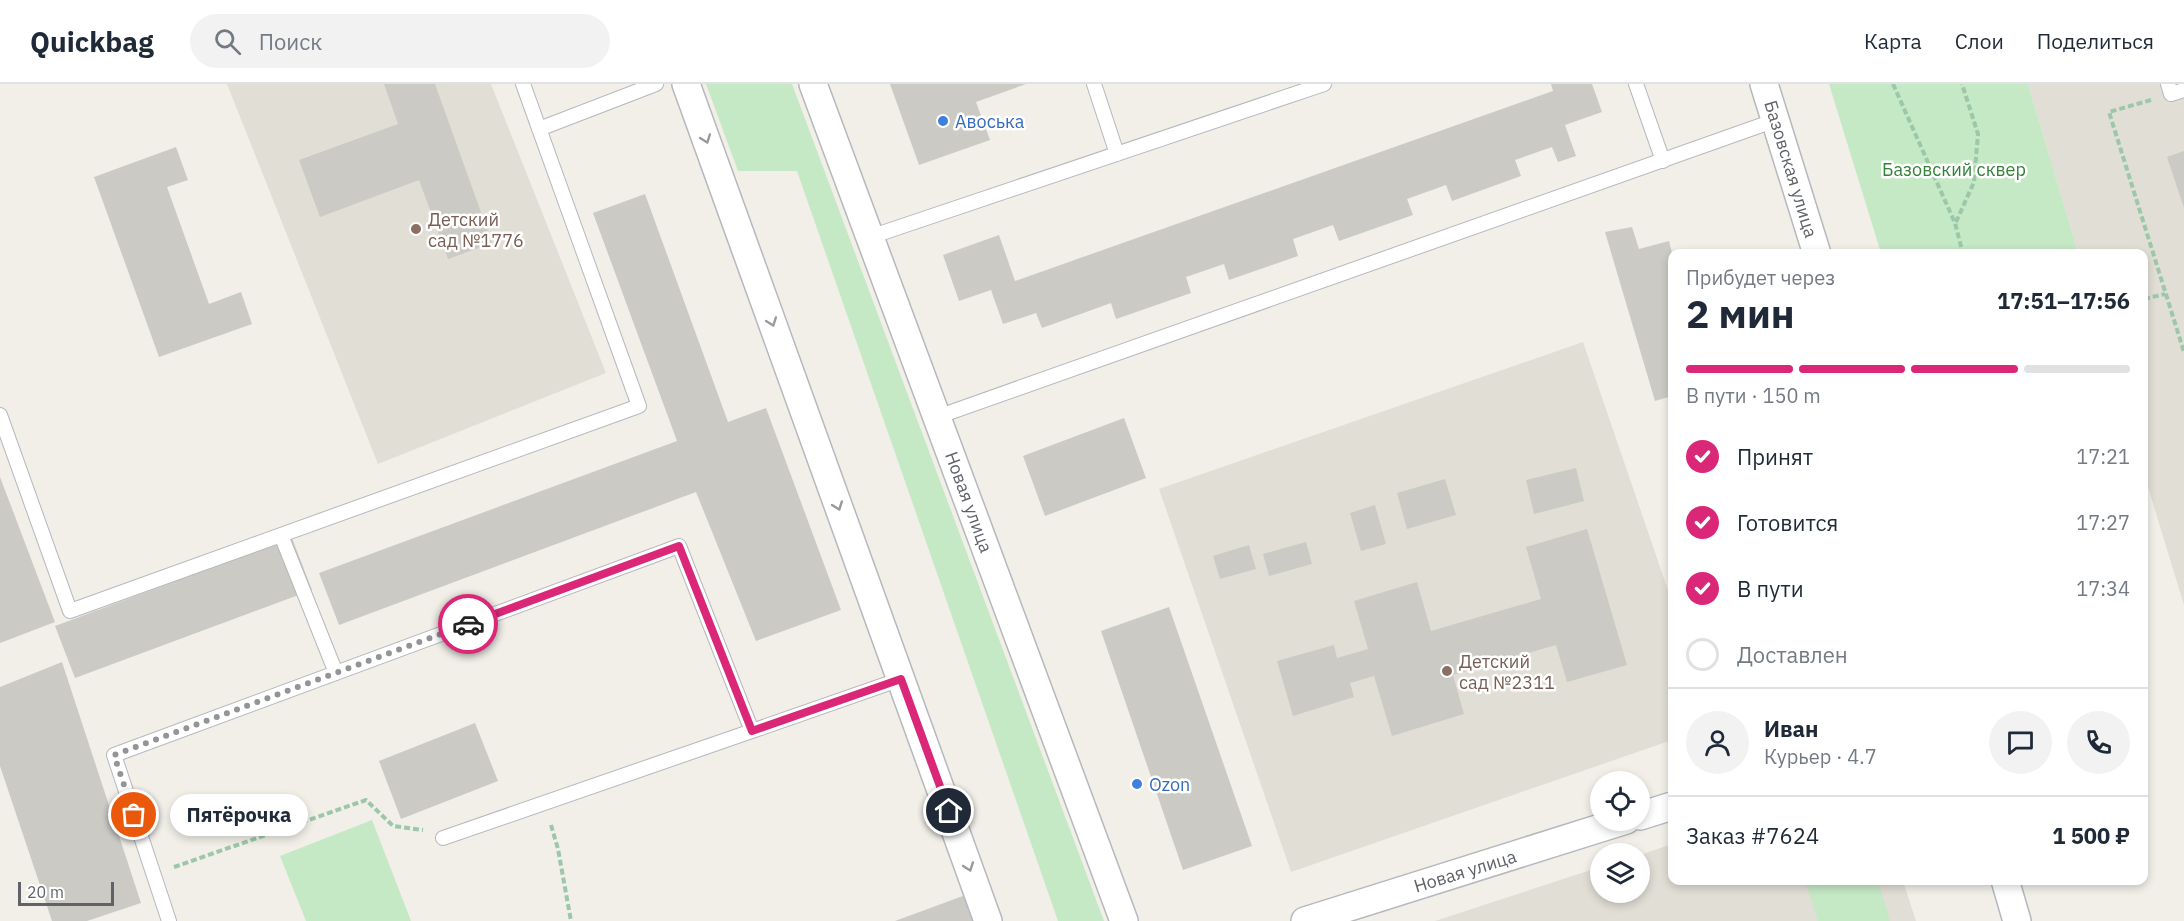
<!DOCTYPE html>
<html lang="ru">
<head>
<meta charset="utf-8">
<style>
	:root { --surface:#fff; --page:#f2f2f3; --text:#1f2937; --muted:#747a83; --line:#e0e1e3; --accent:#db2777 }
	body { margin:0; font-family:"IBM Plex Sans",sans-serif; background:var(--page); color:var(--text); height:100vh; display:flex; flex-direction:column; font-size:22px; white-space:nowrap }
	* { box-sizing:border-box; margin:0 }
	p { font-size:20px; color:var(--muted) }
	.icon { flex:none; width:33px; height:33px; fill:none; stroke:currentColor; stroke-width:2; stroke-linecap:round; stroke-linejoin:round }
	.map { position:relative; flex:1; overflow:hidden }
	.side { position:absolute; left:1668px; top:165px; width:480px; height:636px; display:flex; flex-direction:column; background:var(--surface); border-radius:12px; box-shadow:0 3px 9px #0003 }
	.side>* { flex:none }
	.tools { position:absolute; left:1590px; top:687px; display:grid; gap:12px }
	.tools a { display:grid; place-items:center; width:60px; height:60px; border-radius:50%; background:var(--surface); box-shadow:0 3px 9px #0003; font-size:30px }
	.scale { position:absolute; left:18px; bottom:15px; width:96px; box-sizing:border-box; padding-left:6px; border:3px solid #5f6368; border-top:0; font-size:16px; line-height:21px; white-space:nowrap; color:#5f6368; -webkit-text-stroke:4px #fff; paint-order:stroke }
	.pin { position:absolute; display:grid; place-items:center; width:51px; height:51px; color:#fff; margin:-26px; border:3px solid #fff; border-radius:50%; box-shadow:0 2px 6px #0007 }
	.courier { position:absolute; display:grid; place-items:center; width:60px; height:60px; margin:-30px; border:4px solid #db2777; border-radius:50%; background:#fff; color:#222; box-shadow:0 2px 8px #0007 }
	.bubble { position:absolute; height:42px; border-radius:21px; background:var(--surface); box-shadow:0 3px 9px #0003; font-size:20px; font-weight:700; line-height:42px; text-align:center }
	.headline em { font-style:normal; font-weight:700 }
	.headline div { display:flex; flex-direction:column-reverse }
	.headline { display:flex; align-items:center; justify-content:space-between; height:102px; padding:0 18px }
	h1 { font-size:39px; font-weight:700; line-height:45px }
	.bar { display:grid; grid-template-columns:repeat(4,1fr); gap:9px 6px; align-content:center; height:72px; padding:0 18px }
	.bar i { height:8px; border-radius:4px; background:var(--line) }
	.bar .selected { background:var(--accent) }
	.bar p { grid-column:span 4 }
	.line { display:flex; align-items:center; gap:15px; padding:0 18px; border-top:2px solid var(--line) }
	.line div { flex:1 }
	.round { display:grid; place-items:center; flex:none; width:63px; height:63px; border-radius:32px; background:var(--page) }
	ol { padding:0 18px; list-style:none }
	li { display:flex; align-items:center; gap:18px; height:66px }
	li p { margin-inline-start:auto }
	li .icon { padding:6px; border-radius:50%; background:var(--accent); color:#fff; stroke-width:4 }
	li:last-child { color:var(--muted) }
	li i { width:33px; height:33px; border:3px solid var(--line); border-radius:50% }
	header { display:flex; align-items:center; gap:36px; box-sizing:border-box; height:84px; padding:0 30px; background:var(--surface); border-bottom:2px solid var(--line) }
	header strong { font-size:28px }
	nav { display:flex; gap:33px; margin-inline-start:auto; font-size:21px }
	.search { width:420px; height:54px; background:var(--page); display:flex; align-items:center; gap:15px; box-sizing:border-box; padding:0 21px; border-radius:33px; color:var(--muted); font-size:22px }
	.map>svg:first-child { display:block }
	.education { fill:#e1ded6 }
	.green { fill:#c5e8c5 }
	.building { fill:#cccac5 }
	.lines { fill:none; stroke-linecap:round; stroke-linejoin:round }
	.service-casing { stroke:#b5b8bc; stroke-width:16 }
	.minor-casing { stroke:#b5b8bc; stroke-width:30 }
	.path { stroke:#9cc7a9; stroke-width:4; stroke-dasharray:6 3; stroke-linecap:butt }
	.service { stroke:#fff; stroke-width:14 }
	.minor { stroke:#fff; stroke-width:27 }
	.oneway { stroke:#979a9d }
	.done { stroke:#929495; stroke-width:6; stroke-dasharray:0 10.8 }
	.route { stroke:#db2777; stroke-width:8 }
	.shop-dot { fill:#3f7fe0; stroke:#fff; stroke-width:2 }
	.education-dot { fill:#8d6e63; stroke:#fff; stroke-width:2 }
	.labels { text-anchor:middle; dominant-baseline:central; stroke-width:5; stroke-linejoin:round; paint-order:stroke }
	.shop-label { font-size:18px; fill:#366cbe; stroke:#fff; text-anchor:start }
	.street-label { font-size:18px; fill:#5f6368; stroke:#fff }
	.park-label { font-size:18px; fill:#348238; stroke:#fff }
	.education-label { font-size:18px; fill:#785e54; stroke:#fff; text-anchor:start }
</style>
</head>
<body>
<header>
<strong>Quickbag</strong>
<div class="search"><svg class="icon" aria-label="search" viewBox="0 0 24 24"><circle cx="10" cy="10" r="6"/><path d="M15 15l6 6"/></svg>Поиск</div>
<nav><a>Карта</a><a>Слои</a><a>Поделиться</a></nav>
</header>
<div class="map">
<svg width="2184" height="837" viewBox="0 0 2184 837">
	<rect width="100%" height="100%" fill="#f1efe8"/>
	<path class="education" d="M227,0H491L606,289L378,380Z
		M2028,0H2184V521L2144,390V170L2078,169Z
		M1583,258L1672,518V656L1291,788L1159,405Z
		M1672,760V796L1903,797L1916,837H1435L1600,783V808H1640V771Z"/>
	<path class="green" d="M706,0H792L1104,837H1058L797,87H738Z
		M1829,0H2028L2078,169H1881Z
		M372,736L411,837H306L280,772Z
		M1805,797H1878L1890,837H1818Z"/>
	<path class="building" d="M384,0H435L492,159L448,175L419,96L320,133L299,76L398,40Z
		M890,0H1026L976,18L990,56L919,81Z
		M1551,0H1592L1602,28L1565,41L1576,72L1558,78L1552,63L1515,76L1521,92L1452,117L1446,101L1407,115L1413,131L1339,157L1333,141L1293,155L1298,172L1229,196L1224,180L1186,193L1191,209L1116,235L1111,219L1042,244L1036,229L1003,240L991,206L959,217L943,171L999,151L1015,197L1553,7Z
		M176,63L188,96L167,103L209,220L241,208L252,240L159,273L94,93Z
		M2184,67V124L2167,73Z
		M645,110L728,338L766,324L841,526L756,557L696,408L339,541L319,489L677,357L593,129Z
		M1632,143L1639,165L1669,157L1672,169V312L1655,317L1605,148Z
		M1124,334L1146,394L1045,432L1023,372Z
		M1576,384L1584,417L1534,430L1526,396Z
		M0,393L55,538L0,559Z
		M1445,395L1456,431L1407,445L1397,409Z
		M1375,421L1386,460L1361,467L1350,429Z
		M1587,445L1627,581L1567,598L1556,561L1453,591L1464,630L1392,652L1374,592L1350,599L1354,613L1293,632L1277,577L1334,561L1337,574L1368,565L1354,517L1417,498L1431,547L1541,515L1526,463Z
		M292,454L312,506L75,594L55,542Z
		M1306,458L1312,480L1269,492L1263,470Z
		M1249,461L1256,485L1220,495L1213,472Z
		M1169,523L1252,762L1183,786L1101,547Z
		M62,578L141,819L87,837H52L0,682V603Z
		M475,639L498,697L401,735L379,677Z
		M971,809L982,837H895Z"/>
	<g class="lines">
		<g class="service-casing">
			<path id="service" d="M1094,0L1117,70
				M1636,0L1663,77
				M2168,0L2171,10L2184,6
				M539,45L656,0
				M870,153L1324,0
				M0,331L70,527L639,322L523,0
				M937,333L1776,36
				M281,451L336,589
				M443,754L752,647
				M169,837L114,671L679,462L752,647L901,595"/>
		</g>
		<g class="minor-casing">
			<path id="minor" d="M686,0L988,837
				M813,0L1124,837
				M1764,0L1817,170
				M1640,732L1672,722
				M2005,796L2017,837
				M1305,837L1626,736"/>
		</g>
		<path class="path" d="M1893,0L1955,139L1963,170
			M2151,16L2109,28L2184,268
			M1956,138L1974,98L1978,50L1962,0
			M2144,215L2165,210
			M551,741L558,765L571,837
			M174,783L366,716L393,742L423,746"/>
		<use href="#service" class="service"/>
		<use href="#minor" class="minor"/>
	</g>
	<defs><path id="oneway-chevron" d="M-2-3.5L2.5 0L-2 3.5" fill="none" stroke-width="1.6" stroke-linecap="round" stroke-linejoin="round" transform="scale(1.5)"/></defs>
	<g class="oneway">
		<use href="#oneway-chevron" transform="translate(706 55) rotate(70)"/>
		<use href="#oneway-chevron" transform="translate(772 238) rotate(70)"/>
		<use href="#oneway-chevron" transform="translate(838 422) rotate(70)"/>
		<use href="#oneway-chevron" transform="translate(969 783) rotate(70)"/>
	</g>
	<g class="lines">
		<path class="done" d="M134,731L114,671L468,540"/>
		<path class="route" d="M468,540L679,462L752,647L901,595L949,727"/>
	</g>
	<g class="shop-dot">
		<circle cx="943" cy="37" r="6"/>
		<circle cx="1137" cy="700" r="6"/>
	</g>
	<g class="education-dot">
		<circle cx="416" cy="145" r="6"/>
		<circle cx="1447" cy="587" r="6"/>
	</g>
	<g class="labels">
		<g class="shop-label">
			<text x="955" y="37">Авоська</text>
			<text x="1149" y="700">Ozon</text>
		</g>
		<g class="street-label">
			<text transform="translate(1791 85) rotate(73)">Базовская улица</text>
			<text transform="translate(969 418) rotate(70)">Новая улица</text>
			<text transform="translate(1465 787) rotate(-17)">Новая улица</text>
		</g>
		<g class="park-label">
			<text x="1954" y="85">Базовский сквер</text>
		</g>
		<g class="education-label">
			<text x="428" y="135">Детский<tspan x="428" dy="21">сад №1776</tspan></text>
			<text x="1459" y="577">Детский<tspan x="1459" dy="21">сад №2311</tspan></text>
		</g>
	</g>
</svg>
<div class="tools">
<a><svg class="icon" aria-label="locate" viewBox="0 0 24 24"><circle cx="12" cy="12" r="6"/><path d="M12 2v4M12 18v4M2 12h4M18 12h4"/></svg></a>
<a><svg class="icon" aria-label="layers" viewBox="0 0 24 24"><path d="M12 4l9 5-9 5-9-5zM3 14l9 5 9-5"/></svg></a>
</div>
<div class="scale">20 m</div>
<div class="pin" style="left:134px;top:731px;background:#ea580c"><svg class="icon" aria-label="bag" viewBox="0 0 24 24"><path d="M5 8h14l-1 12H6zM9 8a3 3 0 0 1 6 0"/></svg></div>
<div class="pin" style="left:949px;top:727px;background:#1f2937"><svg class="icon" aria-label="home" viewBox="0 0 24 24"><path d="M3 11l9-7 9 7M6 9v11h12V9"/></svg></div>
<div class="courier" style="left:468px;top:540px"><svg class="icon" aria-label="car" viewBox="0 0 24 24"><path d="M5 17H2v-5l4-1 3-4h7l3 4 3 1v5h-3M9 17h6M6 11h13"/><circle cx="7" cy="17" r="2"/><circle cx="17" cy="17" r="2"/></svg></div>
<div class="bubble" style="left:170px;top:710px;width:138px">Пятёрочка</div>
<section class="side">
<div class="headline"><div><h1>2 мин</h1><p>Прибудет через</p></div><em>17:51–17:56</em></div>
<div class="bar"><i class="selected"></i><i class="selected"></i><i class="selected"></i><i></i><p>В пути · 150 m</p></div>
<ol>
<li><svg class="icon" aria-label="check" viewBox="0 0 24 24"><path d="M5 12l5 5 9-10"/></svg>Принят<p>17:21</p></li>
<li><svg class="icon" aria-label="check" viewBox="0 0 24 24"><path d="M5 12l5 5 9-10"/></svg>Готовится<p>17:27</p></li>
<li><svg class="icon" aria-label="check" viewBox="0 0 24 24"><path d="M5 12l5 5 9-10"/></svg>В пути<p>17:34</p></li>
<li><i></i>Доставлен</li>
</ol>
<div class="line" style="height:108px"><a class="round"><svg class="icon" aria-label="person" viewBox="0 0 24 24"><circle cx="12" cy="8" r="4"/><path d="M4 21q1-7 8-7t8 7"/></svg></a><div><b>Иван</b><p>Курьер · 4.7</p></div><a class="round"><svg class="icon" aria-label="chat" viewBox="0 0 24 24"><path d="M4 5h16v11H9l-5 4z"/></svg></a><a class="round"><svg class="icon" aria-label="phone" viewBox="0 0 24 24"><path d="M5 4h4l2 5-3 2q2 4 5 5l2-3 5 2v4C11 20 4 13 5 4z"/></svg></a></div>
<div class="line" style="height:78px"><div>Заказ #7624</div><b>1 500 ₽</b></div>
</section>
</div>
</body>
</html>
